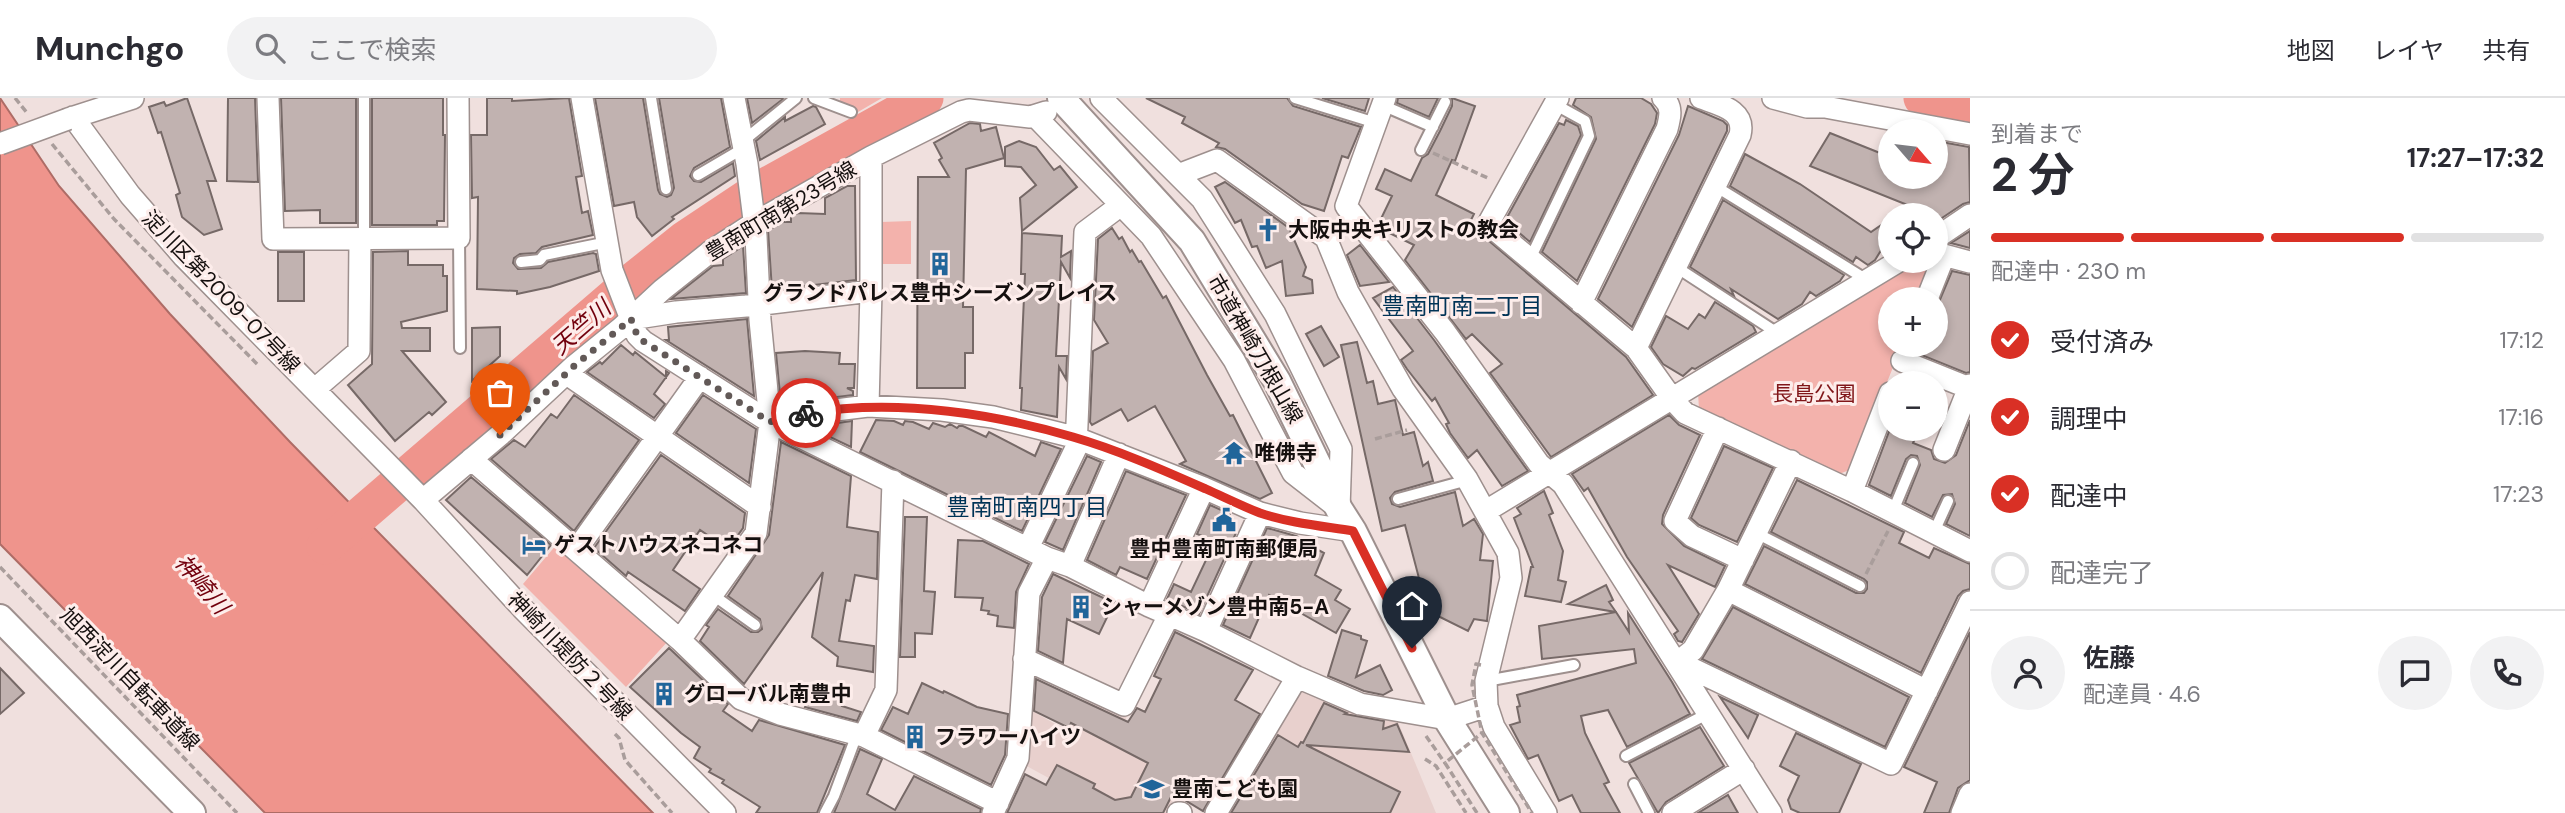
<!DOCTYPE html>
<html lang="ja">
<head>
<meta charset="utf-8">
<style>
	:root { --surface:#fff; --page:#f2f2f3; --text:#2b2b33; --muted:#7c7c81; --line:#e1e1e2; --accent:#d93025 }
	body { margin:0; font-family:"DM Sans","Noto Sans JP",sans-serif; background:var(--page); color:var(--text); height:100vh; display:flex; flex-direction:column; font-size:26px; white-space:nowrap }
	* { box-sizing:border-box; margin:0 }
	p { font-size:23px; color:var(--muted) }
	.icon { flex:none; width:38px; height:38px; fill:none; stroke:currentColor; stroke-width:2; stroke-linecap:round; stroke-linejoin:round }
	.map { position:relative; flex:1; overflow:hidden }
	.drawer { display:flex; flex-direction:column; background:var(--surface); width:595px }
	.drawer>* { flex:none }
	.needle { width:46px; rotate:118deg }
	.controls { position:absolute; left:1878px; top:21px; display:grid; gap:14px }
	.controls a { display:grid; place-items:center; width:70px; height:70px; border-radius:50%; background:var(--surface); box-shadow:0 4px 10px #0003; font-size:35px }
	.pin { position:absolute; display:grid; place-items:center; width:60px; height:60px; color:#fff; margin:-72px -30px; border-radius:50% 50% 50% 0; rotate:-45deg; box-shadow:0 0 7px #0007 }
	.pin .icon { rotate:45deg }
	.courier { position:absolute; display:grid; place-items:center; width:70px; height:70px; margin:-35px; border:5px solid #d93025; border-radius:50%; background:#fff; color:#222; box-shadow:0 2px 9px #0007 }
	.headline em { font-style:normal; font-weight:700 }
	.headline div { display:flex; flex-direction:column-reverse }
	.headline { display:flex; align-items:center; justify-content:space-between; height:119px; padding:0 21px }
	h1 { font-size:46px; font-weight:700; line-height:52px }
	.bar { display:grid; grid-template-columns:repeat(4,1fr); gap:10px 7px; align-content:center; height:84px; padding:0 21px }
	.bar i { height:9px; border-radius:5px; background:var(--line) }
	.bar .selected { background:var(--accent) }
	.bar p { grid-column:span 4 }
	.line { display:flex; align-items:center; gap:18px; padding:0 21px; border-top:2px solid var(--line) }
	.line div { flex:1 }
	.round { display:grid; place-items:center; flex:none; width:74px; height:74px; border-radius:37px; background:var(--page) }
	ol { padding:0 21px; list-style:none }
	li { display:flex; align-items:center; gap:21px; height:77px }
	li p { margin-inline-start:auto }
	li .icon { padding:7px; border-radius:50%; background:var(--accent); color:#fff; stroke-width:4 }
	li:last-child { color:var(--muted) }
	li i { width:38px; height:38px; border:4px solid var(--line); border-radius:50% }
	header { display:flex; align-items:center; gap:42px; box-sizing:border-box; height:98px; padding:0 35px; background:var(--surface); border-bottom:2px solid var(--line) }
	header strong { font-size:33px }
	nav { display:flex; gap:38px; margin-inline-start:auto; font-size:24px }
	.search { width:490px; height:63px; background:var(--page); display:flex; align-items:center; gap:18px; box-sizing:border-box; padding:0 24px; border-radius:38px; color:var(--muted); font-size:26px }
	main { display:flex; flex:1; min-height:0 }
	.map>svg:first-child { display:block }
	.built { fill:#e8d0cd }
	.green { fill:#f3b2ac }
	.water { fill:#ef948c; stroke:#ae6c66; stroke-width:2 }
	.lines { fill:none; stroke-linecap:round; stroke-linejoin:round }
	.river { stroke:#ef948c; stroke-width:37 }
	.building { fill:#c1b2b0; stroke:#766967; stroke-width:2 }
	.service-casing { stroke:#9e908e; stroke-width:14 }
	.minor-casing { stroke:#9e908e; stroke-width:24 }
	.tertiary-casing { stroke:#9e908e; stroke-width:30 }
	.path { stroke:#a99d9b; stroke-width:3.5; stroke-dasharray:7 3.5; stroke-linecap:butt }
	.service { stroke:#fff; stroke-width:10 }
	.minor { stroke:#fff; stroke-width:21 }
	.tertiary { stroke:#fff; stroke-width:26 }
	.minor-bridge-casing { stroke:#9e908e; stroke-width:24; stroke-linecap:butt }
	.path-bridge { stroke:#a99d9b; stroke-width:3.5; stroke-dasharray:7 3.5; stroke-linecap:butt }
	.minor-bridge { stroke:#fff; stroke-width:21 }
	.done { stroke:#625957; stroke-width:7; stroke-dasharray:0 12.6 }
	.route { stroke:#d93025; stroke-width:9 }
	.labels { text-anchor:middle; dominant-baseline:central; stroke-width:6; stroke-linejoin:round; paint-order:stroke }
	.street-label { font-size:21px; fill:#15100f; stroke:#fdedeb }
	.poi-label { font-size:21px; font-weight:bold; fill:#15100f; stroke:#fdedeb; text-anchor:start }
	.park-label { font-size:21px; fill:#801619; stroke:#fdedeb }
	.neighbourhood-label { font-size:23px; fill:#003356; stroke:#fdedeb }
	.water-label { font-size:23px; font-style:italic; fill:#72000d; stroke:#fdedeb }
</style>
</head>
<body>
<header>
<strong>Munchgo</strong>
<div class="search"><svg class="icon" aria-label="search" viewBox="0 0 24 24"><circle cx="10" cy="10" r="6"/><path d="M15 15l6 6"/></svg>ここで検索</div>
<nav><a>地図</a><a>レイヤ</a><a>共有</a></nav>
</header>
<main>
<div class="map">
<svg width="1970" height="715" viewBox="0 0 1970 715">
	<rect width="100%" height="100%" fill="#f0e0de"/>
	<path class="built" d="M1299,590L1396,619L1436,715H1220Z
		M1087,598L1127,618L1120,633L1191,670L1166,715H1113L1023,666L1029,611L1069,634Z"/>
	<path class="green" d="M840,0H882L858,14L840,5Z
		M911,123V166H882L881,124Z
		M1909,163H1929L1933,170L1920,201H1890V247H1902L1852,371L1839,376L1699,312L1698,294Z
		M557,446L669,542L626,589L523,486Z"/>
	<path class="water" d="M0,0L59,88L170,216L290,344L653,715H265L0,446Z"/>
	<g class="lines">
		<path class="river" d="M1922,0L1970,9
			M325,448L629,186L684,142L759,92L925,0"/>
	</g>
	<path class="building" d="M187,0L216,83H207L222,131L204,137L182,119L176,97L180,95L161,34L158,35L149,9L164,4L166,8Z
		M228,0H255L258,84L227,83Z
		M281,0H356V125H320V112L285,113Z
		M372,0H443V37H445L444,123H437V127H372Z
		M487,0H512V3L569,0L582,78L576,79L582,115L588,113L593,137L542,149L536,155L520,156L514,160L513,165L518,171L541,170L548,164L593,155L596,156L599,173L550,189L517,196V193L477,191L478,99L472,100L471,37H487Z
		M595,0H643L658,92L660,96L667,99L671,97L674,90L659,0H721L730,49L694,70L690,78L694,83L701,84L733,65L735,78L672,119L674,121L652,138L637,119L634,104L614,108Z
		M747,0H782L783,1L752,25Z
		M1146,0H1287L1293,8L1361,29L1348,60L1342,58L1324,113L1302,106L1225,51L1216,49L1219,45L1182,25L1185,19Z
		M1322,0H1369L1365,13Z
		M1398,0H1438L1429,19L1397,5Z
		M1452,0L1475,8L1455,63L1452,62L1436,97L1474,116L1469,126L1626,259L1653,297L1551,359L1490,275L1502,266L1472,236L1466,241L1405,162L1414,147L1381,131L1378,127L1392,98L1376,91L1385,71L1411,83L1422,60L1428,56L1440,33L1452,8Z
		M1576,0H1641L1651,6L1657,15L1655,26L1577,183L1542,154L1596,41L1591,19L1573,7Z
		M813,8L816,9L825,26L760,62L756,43L785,19V23Z
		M1688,8L1723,23L1727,27V33L1632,229L1598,201L1679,37Z
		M1566,22L1578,28L1581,37L1530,144L1505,123L1559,25L1564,27Z
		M970,25L980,26L981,33L996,29L1004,60L966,71L963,209H973V255H965V290H917L918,79H949L939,62L942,60L934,45Z
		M1830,35L1890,59V79H1936V43L1969,49L1970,104L1963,106L1936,124V117H1896L1910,108L1810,68Z
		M1019,43L1036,49L1054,72L1060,68L1077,89L1022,133L1020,100L1036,87L1021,69L1005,68V49Z
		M1745,56L1800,86L1871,134L1890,121V138L1875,162L1868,167L1856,159L1853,164L1730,88Z
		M1225,84L1289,130L1306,169L1303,178L1312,182L1313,195L1286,198L1282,163L1266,170L1257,148L1252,149L1241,122L1235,125L1215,89Z
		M847,88H855L856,182L772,192L768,132L783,124H791V119L798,115L825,116V100Z
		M1723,102L1844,177L1840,183L1816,198L1810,194L1802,206L1778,221L1731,191L1734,198L1690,169Z
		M1112,130L1119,141L1122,139L1130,154L1132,152L1139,164L1141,163L1163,200L1166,198L1207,277L1230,318L1233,317L1272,395L1260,401L1180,366L1186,363L1155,308L1128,323L1121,311L1092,327L1090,324L1093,253L1108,245L1094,222L1098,141Z
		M1970,133V150L1951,145Z
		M1022,135L1062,138L1061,159L1071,153L1070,180L1061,164L1056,258H1067L1066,281L1059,269L1057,319L1021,312L1022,290H1020L1025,176H1021Z
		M1360,147L1389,184L1360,188L1347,157Z
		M743,148L746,195L671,201L713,168L723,167V161Z
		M408,153V167H443V178H447V213L401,224L402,230H430V253H402L446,304L432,317L429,314L395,343L348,287L372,266L373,154Z
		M278,154H304V203H278Z
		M1952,173L1970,177V274L1966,275L1914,254L1917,247H1936V211Z
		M1393,189L1434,242L1528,373L1502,388L1477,352L1468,360L1450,335L1446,326L1449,325L1435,300L1432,303L1407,271L1401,262L1413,253L1373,200Z
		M1715,204L1753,228L1756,234L1695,271L1692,270L1683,278L1663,266L1651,249L1666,218L1688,231L1699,216L1705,220Z
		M747,221L754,298L666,242H669L668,229Z
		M1321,228L1339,259L1324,268L1306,236Z
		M500,229V258L472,283V230Z
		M1357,244L1367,285L1373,283L1378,306L1395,302L1403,337L1414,334L1423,368L1428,364L1433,383L1395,394L1390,400L1392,406L1400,409L1455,394L1463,428L1474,421L1483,436L1480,462L1493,463L1487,523L1474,521L1468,533L1436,517L1433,526L1419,506L1420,484L1405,427L1382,433L1341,247Z
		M621,247L633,257L635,254L666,279V273L669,275L654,296L665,306L654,320L587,274L600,264L602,266Z
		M805,253L840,255L839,266H855L854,290H847L853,293V297L781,306L776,255Z
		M574,297L639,342L574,433L491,361L514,342L525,349L551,316L557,320Z
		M703,297L756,331L749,385L676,335Z
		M1669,317L1679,327L1700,337L1663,417L1662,426L1684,448L1725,468L1715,489L1668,467L1699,516L1682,544L1678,543L1674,536L1678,533L1627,459L1588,390L1584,393L1572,376Z
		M876,322L894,323L903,327L905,323L913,324L929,331L933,325L945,329L950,326L957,330L959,328H963L986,339L989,334L1035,358L1041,344L1061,351L1022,433L860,354Z
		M1970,322V438L1946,426L1955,406L1952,396L1943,397L1932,419L1905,405L1920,367L1917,358L1911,357L1906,361L1891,398L1869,387L1890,331H1919L1913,345L1931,352L1934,361L1945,365L1956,357Z
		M852,323L851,349L809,329Z
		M781,344L851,378L847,429L878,434L877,481L855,477L850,503L846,502L839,543L874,548L873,574L837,568L838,559L812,539L823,474L744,586L700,543L709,529L706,527L718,511L751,534H758L762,531L760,521L728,498L769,437Z
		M1724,348L1773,370L1737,444L1699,427L1691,420Z
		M661,357L745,415L743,430L728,451L700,432L673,472L700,491L685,513L628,474L626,478L594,450Z
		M1087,358L1101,364L1063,452L1045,444Z
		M1126,373L1186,397L1147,481L1120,469L1116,477L1087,462Z
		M471,379L551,447L527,477L446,402Z
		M1797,382L1904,434L1899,445L1929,460L1934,450L1970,466V491L1963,493L1958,498L1921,575L1745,486L1764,448L1856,495H1864L1867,491V484L1864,481L1771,434Z
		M1544,393L1553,415L1549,417L1563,453L1558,482L1566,484L1561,504L1525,498L1531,469H1533L1514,420L1521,416L1517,410Z
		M1210,407L1230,416L1224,430L1236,435L1199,516L1167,501L1174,486L1191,494L1215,443L1197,436Z
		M905,419H927L924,493L935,494L932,536L915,535V559H900Z
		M1267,430L1296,438L1310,444L1309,447L1324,455L1315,477L1341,492L1335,502L1350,511L1336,535L1269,497L1250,540L1223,527Z
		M958,442L983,443L1029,466L1016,494L1014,530L997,528L998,518L988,516L989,513L981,512L983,500L955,499Z
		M1053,476L1114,505L1099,536L1067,521L1063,565L1038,553L1042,499Z
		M1606,487L1613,502L1609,504L1616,514L1568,506Z
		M1733,509L1909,599L1885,649L1702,561Z
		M1616,514L1629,534L1628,515L1672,584L1690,616L1627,649L1608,612L1581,618L1585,635L1609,684L1604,686L1620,715H1581L1572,697L1559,703L1538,657L1528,661L1510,627L1520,624L1517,609L1520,608L1517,597L1636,565L1634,551L1542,561L1539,528Z
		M1342,532L1361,538V541L1367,543L1356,579L1380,567L1392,592L1383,597L1364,593L1328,578Z
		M1175,534L1253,572L1235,602L1260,616L1203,713L1173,695L1163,715H1007L1025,676L1046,687L1057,667L1095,686L1093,690L1115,702L1131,699L1148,665L1071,625L1069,630L1034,613L1036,581L1128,624L1137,610L1145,614L1161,581L1154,578Z
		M1970,534V682L1958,690L1949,715H1924L1937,684L1904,669Z
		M669,550L728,606L723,613L752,633L759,622L845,647L817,715H756L760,709L722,685L724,682L709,674L711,671L694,660L700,649L681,635L630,589Z
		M0,570L24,595L0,616Z
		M922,585L943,595L944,593L977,609L1008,616L1005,657L991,687L881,632L893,609L908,616Z
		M813,593L843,603L842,608L861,614L857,623L805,609Z
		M1720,599L1758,617L1748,640Z
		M1324,605L1347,615L1345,616L1384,623L1383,631L1397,626L1409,654L1306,647L1400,694L1390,715H1231L1278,637L1298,649L1301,644L1303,645Z
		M1700,629L1724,668L1666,704L1658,715L1629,665Z
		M1796,635L1861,666L1839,715H1800L1791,711L1788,702L1799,678L1780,668Z
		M860,651L882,661L867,696L895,712L914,678L981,711L980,715H834Z
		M1728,697L1738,715H1698Z"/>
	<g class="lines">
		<g class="service-casing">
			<path id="service" d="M364,0V141
				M651,0L666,91
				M814,0L851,14
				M1295,0L1376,25
				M1382,7L1433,29
				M743,43L796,0
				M1421,52L1445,4
				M698,77L744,50
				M1715,88L1867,182
				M459,140L460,250
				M1530,161L1589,38L1585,23L1556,7
				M521,164L540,162L544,157L608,144
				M1676,169L1779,236
				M1398,401L1468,382
				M1893,413L1913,365
				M1934,434L1948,403
				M1756,435L1860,488
				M713,497L755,527
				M1486,583L1574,567
				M1626,658L1709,615
				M1634,686L1649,715
				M825,715L834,698L857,636"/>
		</g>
		<g class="minor-casing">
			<path id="minor" d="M268,0L273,141L459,140L458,0
				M582,0L612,172L637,237L643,243L770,324L1047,460L1070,468L1149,508L1206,533L1297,579L1360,606L1447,621L1487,608L1486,583L1511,480L1508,455L1467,381L1403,291L1348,194L1326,140L1217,62L1178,77
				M1101,0L1202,101L1275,216L1341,351L1339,411
				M1385,0L1346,108L1445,234L1539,366L1563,386L1771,715
				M1558,0L1488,126L1636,250L1673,302L1685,315L1852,393L1970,453
				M1773,0L1807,9H1825L1970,36
				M73,19L130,97L184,159L423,402L522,510L725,715
				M1036,19L1151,138L1234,262L1293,375L1338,410
				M68,21L133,0
				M1936,140L1970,117
				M1936,155L1970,164
				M1927,201L1944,158
				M1581,205L1667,31C1670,20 1673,8 1663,0
				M631,221L676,214L746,208L871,193
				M1636,250L1740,37C1746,12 1720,7 1701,0
				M1902,263L1969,290
				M567,276L760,409
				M315,291L359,253L360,141
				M868,308L871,193V59
				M770,324L787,318L868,308L942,312L993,319L1074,339L1204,390L1260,415L1300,425L1353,433
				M1718,330L1675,423L1692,438L1743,462
				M1944,352L1970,287
				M471,361L680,542L741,601L780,616L864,638L998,705
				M1791,363L1728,492L1693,552L1678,564L1891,666L1970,504
				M1852,393L1890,295
				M423,402L500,337L573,269L621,230L662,192L711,153L754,125L871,59L961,14L969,12L1030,19L1046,14
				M1486,413L1899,163
				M1028,450L1076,350L1085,134L1121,107
				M577,451L700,279
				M1070,468L1119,356
				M1728,492L1927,593
				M1149,508L1204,390
				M1206,533L1260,415
				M680,542L756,435L770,324L760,222L756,138L747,66L734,0
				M1024,561L1124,607L1169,517
				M1487,608L1494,629L1546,715
				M864,638L886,592L893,383
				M993,715L1018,660L1029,495L1047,460
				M1178,715H1181
				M1216,715L1297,579
				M1673,715L1744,671
				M1962,715L1970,696"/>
		</g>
		<g class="tertiary-casing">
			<path id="tertiary" d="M1061,0L1192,143L1277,283L1339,411L1353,433L1447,621L1506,715
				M0,520L192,715"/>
		</g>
		<path class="path" d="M15,0L28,16
			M52,46L114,121L259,268
			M1433,55L1490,81
			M1375,341L1407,332
			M0,469L237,715
			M1866,476L1888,433
			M615,636L619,640L625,662L672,715
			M1426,638L1445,665
			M1425,661L1436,668L1466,715"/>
		<use href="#service" class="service"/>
		<use href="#minor" class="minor"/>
		<use href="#tertiary" class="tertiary"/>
		<g class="minor-bridge-casing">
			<path id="minor-bridge" d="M0,46L68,21"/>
		</g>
		<path class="path-bridge" d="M1481,567L1476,566L1472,587L1482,635
			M1477,715L1445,665L1482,635L1532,715"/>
		<use href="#minor-bridge" class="minor-bridge"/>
	</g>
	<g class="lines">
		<path class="done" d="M500,337L573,269L631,221L637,237L643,243L770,324L787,318L806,315"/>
		<path class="route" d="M806,315C895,301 987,314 1073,339C1118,352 1163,372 1206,391C1224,399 1242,408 1260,415C1290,425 1322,428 1353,433L1412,550"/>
	</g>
	<defs>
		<g id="church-bare" transform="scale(1.89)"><path d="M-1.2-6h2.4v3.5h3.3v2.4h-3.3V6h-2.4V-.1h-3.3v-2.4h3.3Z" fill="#21659a" stroke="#fdedeb" stroke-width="2.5" paint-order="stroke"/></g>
		<g id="building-bare" transform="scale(1.89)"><path d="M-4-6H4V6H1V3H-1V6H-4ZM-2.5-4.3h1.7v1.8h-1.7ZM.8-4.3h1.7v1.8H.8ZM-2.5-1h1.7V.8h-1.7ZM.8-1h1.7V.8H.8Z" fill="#21659a" stroke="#fdedeb" stroke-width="2.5" paint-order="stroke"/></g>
		<g id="temple-bare" transform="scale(1.89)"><path d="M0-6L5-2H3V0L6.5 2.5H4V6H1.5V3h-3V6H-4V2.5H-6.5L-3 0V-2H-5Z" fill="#21659a" stroke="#fdedeb" stroke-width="2.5" paint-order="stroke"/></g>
		<g id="civic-bare" transform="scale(1.89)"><path d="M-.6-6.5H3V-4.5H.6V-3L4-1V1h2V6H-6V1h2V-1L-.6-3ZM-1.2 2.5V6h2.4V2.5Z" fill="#21659a" stroke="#fdedeb" stroke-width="2.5" paint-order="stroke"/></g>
		<g id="hotel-bare" transform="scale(1.89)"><path d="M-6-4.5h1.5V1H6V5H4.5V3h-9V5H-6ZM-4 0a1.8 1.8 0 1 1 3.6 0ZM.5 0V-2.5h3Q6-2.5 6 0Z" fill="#21659a" stroke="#fdedeb" stroke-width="2.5" paint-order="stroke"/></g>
		<g id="school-bare" transform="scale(1.89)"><path d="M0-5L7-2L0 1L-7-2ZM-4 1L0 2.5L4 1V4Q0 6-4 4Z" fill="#21659a" stroke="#fdedeb" stroke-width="2.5" paint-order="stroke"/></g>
	</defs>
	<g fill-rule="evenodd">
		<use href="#church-bare" x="1268" y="132"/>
		<use href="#building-bare" x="940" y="166"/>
		<use href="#temple-bare" x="1234" y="355"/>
		<use href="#civic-bare" x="1224" y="422"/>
		<use href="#hotel-bare" x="534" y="447"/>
		<use href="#building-bare" x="1081" y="509"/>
		<use href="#building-bare" x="664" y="596"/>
		<use href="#building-bare" x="915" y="639"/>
		<use href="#school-bare" x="1152" y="691"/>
	</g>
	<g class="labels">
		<g class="street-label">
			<text transform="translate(781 113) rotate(-31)">豊南町南第23号線</text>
			<text transform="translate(221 194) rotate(46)">淀川区第2009-07号線</text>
			<text transform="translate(1255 251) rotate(60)">市道神崎刀根山線</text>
			<text transform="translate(570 558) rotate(46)">神崎川堤防２号線</text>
			<text transform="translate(130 581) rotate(46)">旭西淀川自転車道線</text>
		</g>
		<g class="poi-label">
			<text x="1288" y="132">大阪中央キリストの教会</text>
			<text x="940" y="195" text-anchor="middle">グランドパレス豊中シーズンプレイス</text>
			<text x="1254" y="355">唯佛寺</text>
			<text x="554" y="447">ゲストハウスネコネコ</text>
			<text x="1224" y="451" text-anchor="middle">豊中豊南町南郵便局</text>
			<text x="1101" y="509">シャーメゾン豊中南5-A</text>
			<text x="684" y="596">グローバル南豊中</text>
			<text x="935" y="639">フラワーハイツ</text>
			<text x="1172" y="691">豊南こども園</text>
		</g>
		<g class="park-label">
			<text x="1814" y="296">長島公園</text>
		</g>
		<g class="neighbourhood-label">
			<text x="1462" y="208">豊南町南二丁目</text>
			<text x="1027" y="409">豊南町南四丁目</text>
		</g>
		<g class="water-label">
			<text transform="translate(581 229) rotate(-41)">天竺川</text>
			<text transform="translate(202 486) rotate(50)">神崎川</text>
		</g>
	</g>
</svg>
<div class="controls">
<a><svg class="needle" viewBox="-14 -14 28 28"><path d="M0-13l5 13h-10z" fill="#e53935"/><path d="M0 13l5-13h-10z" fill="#7c7c81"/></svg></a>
<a><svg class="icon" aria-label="locate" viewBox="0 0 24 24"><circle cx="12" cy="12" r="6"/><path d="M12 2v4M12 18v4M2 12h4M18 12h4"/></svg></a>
<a>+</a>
<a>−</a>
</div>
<div class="pin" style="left:500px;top:337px;background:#ea580c"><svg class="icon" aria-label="bag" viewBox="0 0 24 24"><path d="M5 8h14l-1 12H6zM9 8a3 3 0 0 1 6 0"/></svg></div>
<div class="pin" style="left:1412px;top:550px;background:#1f2937"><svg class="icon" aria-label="home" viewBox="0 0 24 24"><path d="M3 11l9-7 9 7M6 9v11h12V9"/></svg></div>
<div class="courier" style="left:806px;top:315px"><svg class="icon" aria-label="bike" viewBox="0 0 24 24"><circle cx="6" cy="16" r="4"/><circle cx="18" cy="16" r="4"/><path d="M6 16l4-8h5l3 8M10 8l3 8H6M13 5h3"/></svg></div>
</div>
<section class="drawer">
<div class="headline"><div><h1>2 分</h1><p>到着まで</p></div><em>17:27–17:32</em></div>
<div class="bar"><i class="selected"></i><i class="selected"></i><i class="selected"></i><i></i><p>配達中 · 230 m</p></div>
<ol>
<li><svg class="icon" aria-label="check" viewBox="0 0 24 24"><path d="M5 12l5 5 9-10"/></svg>受付済み<p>17:12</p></li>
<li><svg class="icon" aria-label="check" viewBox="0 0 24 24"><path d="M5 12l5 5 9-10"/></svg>調理中<p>17:16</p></li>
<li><svg class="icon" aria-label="check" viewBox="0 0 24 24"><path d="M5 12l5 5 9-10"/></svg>配達中<p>17:23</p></li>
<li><i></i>配達完了</li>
</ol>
<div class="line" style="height:126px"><a class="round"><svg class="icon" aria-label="person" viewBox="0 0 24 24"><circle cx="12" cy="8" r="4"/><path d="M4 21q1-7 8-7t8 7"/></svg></a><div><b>佐藤</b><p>配達員 · 4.6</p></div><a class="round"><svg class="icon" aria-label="chat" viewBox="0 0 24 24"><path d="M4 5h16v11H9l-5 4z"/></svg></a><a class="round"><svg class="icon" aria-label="phone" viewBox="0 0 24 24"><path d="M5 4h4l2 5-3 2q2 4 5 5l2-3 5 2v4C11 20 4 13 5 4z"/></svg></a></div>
</section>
</main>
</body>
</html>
